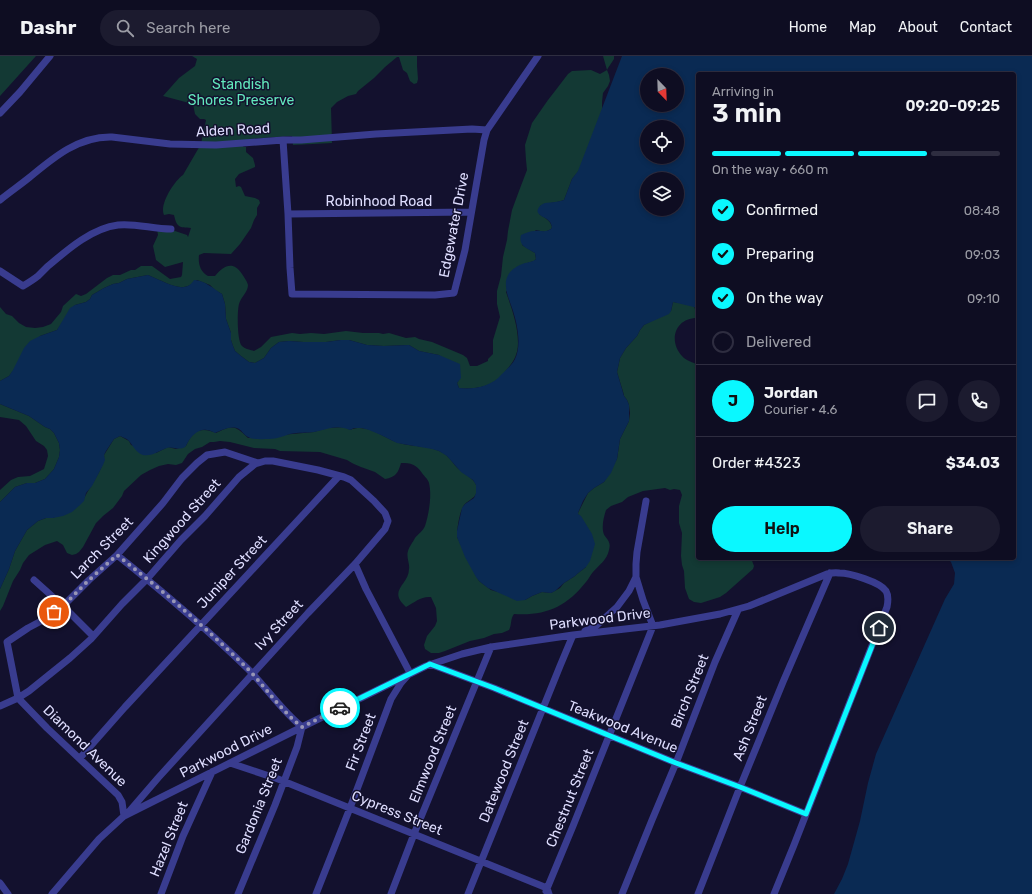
<!DOCTYPE html>
<html lang="en">
<head>
<meta charset="utf-8">
<style>
	:root { --surface:#0e0d22; --page:#1c1b2f; --text:#f1f3f6; --muted:#9b9ca5; --line:#2e2d40; --accent:#0af8ff }
	body { margin:0; font-family:Rubik,sans-serif; background:var(--page); color:var(--text); height:100vh; display:flex; flex-direction:column; font-size:15px; white-space:nowrap }
	* { box-sizing:border-box; margin:0 }
	p { font-size:13px; color:var(--muted) }
	.icon { flex:none; width:22px; height:22px; fill:none; stroke:currentColor; stroke-width:2; stroke-linecap:round; stroke-linejoin:round }
	.map { position:relative; flex:1; overflow:hidden }
	.sheet { position:absolute; left:696px; top:16px; width:320px; height:488px; display:flex; flex-direction:column; background:var(--surface); border-radius:4px; box-shadow:0 2px 6px #0003,0 0 0 1px var(--line) }
	.sheet>* { flex:none }
	.needle { width:26px; rotate:157deg }
	.fabs { position:absolute; left:640px; top:12px; display:grid; gap:8px }
	.fabs a { display:grid; place-items:center; width:44px; height:44px; border-radius:50%; background:var(--surface); box-shadow:0 2px 6px #0003,0 0 0 1px var(--line); font-size:20px }
	.pin { position:absolute; display:grid; place-items:center; width:34px; height:34px; color:#fff; margin:-17px; border:2px solid #fff; border-radius:50%; box-shadow:0 1px 4px #0007 }
	.courier { position:absolute; display:grid; place-items:center; width:40px; height:40px; margin:-20px; border:3px solid #0af8ff; border-radius:50%; background:#fff; color:#222; box-shadow:0 1px 5px #0007 }
	.overview em { font-style:normal; font-weight:600 }
	.overview div { display:flex; flex-direction:column-reverse }
	.overview { display:flex; align-items:center; justify-content:space-between; height:68px; padding:0 16px }
	h1 { font-size:26px; font-weight:600; line-height:30px }
	.bar { display:grid; grid-template-columns:repeat(4,1fr); gap:6px 4px; align-content:center; height:48px; padding:0 16px }
	.bar i { height:5px; border-radius:3px; background:var(--line) }
	.bar .active { background:var(--accent) }
	.bar p { grid-column:span 4 }
	.line { display:flex; align-items:center; gap:10px; padding:0 16px; border-top:1px solid var(--line) }
	.line div { flex:1 }
	.round { display:grid; place-items:center; flex:none; width:42px; height:42px; border-radius:21px; background:var(--page) }
	ol { padding:0 16px; list-style:none }
	li { display:flex; align-items:center; gap:12px; height:44px }
	li p { margin-inline-start:auto }
	li .icon { padding:4px; border-radius:50%; background:var(--accent); color:#111; stroke-width:4 }
	li:last-child { color:var(--muted) }
	li i { width:22px; height:22px; border:2px solid var(--line); border-radius:50% }
	.button { display:flex; gap:8px; margin-top:auto; padding:8px 16px }
	.button a { flex:1; height:46px; border-radius:24px; background:var(--accent); color:#111; font-size:16px; font-weight:600; line-height:46px; text-align:center }
	.button a+a { background:var(--page); color:var(--text) }
	header { display:flex; align-items:center; gap:24px; box-sizing:border-box; height:56px; padding:0 20px; background:var(--surface); border-bottom:1px solid var(--line) }
	header strong { font-size:19px }
	nav { display:flex; gap:22px; margin-inline-start:auto; font-size:14px }
	.search { width:280px; height:36px; background:var(--page); display:flex; align-items:center; gap:10px; box-sizing:border-box; padding:0 14px; border-radius:22px; color:var(--muted); font-size:15px }
	.map>svg:first-child { display:block }
	.green { fill:#133934 }
	.water { fill:#0a2a53; fill-rule:evenodd }
	.lines { fill:none; stroke-linecap:round; stroke-linejoin:round }
	.minor { stroke:#393c8f; stroke-width:7 }
	.done { stroke:#9896b6; stroke-width:4; stroke-dasharray:0 7.2 }
	.route { stroke:#0af8ff; stroke-width:5 }
	.labels { text-anchor:middle; dominant-baseline:central; stroke-width:3; stroke-linejoin:round; paint-order:stroke }
	.park-label { font-size:14px; fill:#62e7bc; stroke:#13112e }
	.street-label { font-size:14px; fill:#dfdeff; stroke:#13112e }
</style>
</head>
<body>
<header>
<strong>Dashr</strong>
<div class="search"><svg class="icon" aria-label="search" viewBox="0 0 24 24"><circle cx="10" cy="10" r="6"/><path d="M15 15l6 6"/></svg>Search here</div>
<nav><a>Home</a><a>Map</a><a>About</a><a>Contact</a></nav>
</header>
<div class="map">
<svg width="1032" height="838" viewBox="0 0 1032 838">
	<rect width="100%" height="100%" fill="#13112e"/>
	<path class="green" d="M0,0H36L0,40Z
		M192,0H417V10L418,23L417,27L414,28L410,25L407,17L403,14L399,1H397L385,11L374,22L358,35L356,38L348,40L337,46L331,52L332,87L293,89L292,80L248,83L243,91H246V96L253,102L255,109V111L239,118L235,123L236,131L239,130L241,131L245,140L255,142L259,144L260,147L257,152V159L254,164L251,172L240,188L231,198L204,197L199,199C198,207 200,216 208,220H215C223,210 233,204 242,218C244,221 247,225 248,229C248,236 241,241 239,248C237,255 237,286 242,290C245,293 251,294 254,295L261,291L271,281L292,277L300,278L311,277L324,278L346,275L363,277H379L383,278L389,277L406,282L415,281L419,283L432,286L463,299L467,302L470,310H477L488,305V303L493,298V284L500,261L497,248V235L501,220L503,201L507,184L508,175L512,154L519,135L527,114L526,104L525,89L532,67L548,44L555,35L568,18L572,15L591,14L600,18L607,14L603,0H614V3L608,12L607,14L609,19L610,25L608,30L603,37L602,46V64L581,112L572,123L564,144C556,147 548,146 540,150L539,158C545,162 550,164 552,171L551,173L545,176L536,174L522,189L535,197L536,203L534,205L524,208L506,236C512,253 518,270 518,287C518,300 512,308 504,317C502,319 500,322 497,324C487,331 472,334 459,332L457,327L459,324L439,299L419,295L409,289L384,290L367,289L349,284H341L326,286H303L289,285L279,286L271,292L264,302L255,307L249,306L241,300L235,295L233,290L231,284V277L226,263L225,248L222,238L215,234L210,229L197,224C186,234 179,232 166,227L164,226L157,223L148,219L127,223L119,227L113,228L104,232L92,239L90,243L86,246L75,249L57,274L40,280L9,320L0,325V251L6,258L12,260L19,267L26,271L35,272L43,271L51,268L61,256L63,250L76,238L81,240L86,238L107,222L113,219H120L131,214H135L141,210H152L170,223L181,221L182,219L183,206L165,211L156,204L153,190L158,179L157,173L172,174L187,179L188,181L191,172C179,171 177,172 174,159L169,158L164,159C159,149 174,125 183,119L201,88L206,64L204,63H200L195,58L193,48L163,40L179,22L195,10L197,3Z
		M673,246L694,249L697,262C675,262 668,285 682,300C686,305 693,306 698,309V502H751L754,510L753,513L726,537L720,541L701,547L694,546L689,543L685,532L684,515L682,509L681,500L682,477L679,467V450L682,439L680,434L674,433L670,434L665,432L643,435L628,441L622,446L611,450L606,454C604,460 602,468 603,475C604,483 612,483 609,494C607,504 599,509 593,516C590,519 589,523 586,526C566,551 546,560 514,558C510,563 512,569 509,574L502,577L494,578L484,582L470,585L445,595L439,597H431L425,593L424,589L427,580L435,570L437,565L436,552L431,541C421,540 415,546 406,551C387,534 409,529 409,513C410,508 406,501 408,495C409,491 413,486 415,482C418,478 423,475 425,470C429,458 432,439 429,427C428,423 424,420 422,417C416,408 411,407 401,407C398,417 396,421 385,423L375,416L361,411L354,408L352,407L347,404L320,396L280,395L275,393L254,392L230,386L220,385L214,386H210L202,391L195,393L188,398L182,407L176,409L168,408L159,410L150,414L141,419L124,435L122,440L113,452L103,460L96,467L83,491L79,496L76,498L72,499L67,497L63,489L57,485L45,489L29,499L23,507L20,514L13,525L3,550L0,555V533L9,513L15,495L27,474L38,465L46,462H53L83,445C88,433 106,410 104,399L114,383L120,380L129,385L131,389L156,397L168,391L176,393L186,390C192,375 201,370 216,377C232,369 235,369 248,382L314,376L327,372L345,371L350,374C367,367 382,381 396,386C412,392 431,388 446,399C452,404 455,411 461,415C466,419 474,423 476,429C480,443 467,443 463,451C459,458 457,473 457,481L476,520L479,525L491,534L525,544L532,540L542,536L551,537L560,532L564,527L575,520L577,518L586,511L578,457L588,437L594,432L604,426L617,403L620,383L629,365L630,357L629,349L627,344L624,340V339L617,316L620,302L626,292L637,280L640,274L644,269L671,255Z
		M0,348L29,360L45,371L50,373L54,377L59,387L60,394L59,401L54,413L45,423L35,427H27L15,431L0,446V434L11,424L18,421L30,420L44,413L48,400L47,394L44,390L36,385L26,370L19,364L0,361Z"/>
	<path class="water" d="M622,0H1032V838H834L842,823L848,808L860,765L868,727L876,698L945,543L954,528L955,517L951,506L948,503L941,502H1014V18H698V252L673,246L671,255L669,258L644,269L640,274L637,280L626,292L620,302L617,316L624,340L627,344L629,349V365L620,383L617,403L611,417L604,426L594,432L588,437L583,445L578,457V458L581,460L592,478L595,488L590,505L586,511L577,518L575,520L564,527L555,535L551,537L542,536L532,540L525,544L517,545L488,532L479,525L476,521L465,501L457,481V475L462,452L465,448L474,442L476,437V429L473,424L461,416L447,400L439,395L432,393L397,387L381,379L369,374L362,372H354L350,374C337,368 328,373 314,376C307,377 298,376 290,378C283,380 277,383 269,383C263,383 253,384 248,381C244,379 242,375 239,373C231,369 222,374 215,377C213,376 210,374 207,374C199,372 191,380 188,386C186,389 187,389 185,391C179,395 172,390 167,392C160,394 152,401 143,399C136,397 133,389 128,384C126,382 122,381 120,380L114,383L106,395L104,399L105,404L103,409L92,430L86,437L84,445L80,449L72,456L63,460L53,462H46L38,465L27,474L15,495L9,513L0,533V446L15,431L27,427H35L45,423L54,413L59,401L60,394L59,387L54,377L50,373L45,371L29,360L0,348V325L9,320L13,314L24,292L30,285L40,280L57,274L70,252L75,249L86,246L90,243L92,239L104,232L113,228L119,227L127,223L148,219L157,223L164,226L166,227C176,231 188,235 194,224C204,224 214,233 222,238L225,248L226,263L231,277V284L233,290L235,295L241,300L249,306L255,307L264,302L271,292L279,286L289,285L303,286H326L341,284H349L367,289L384,290L409,289L419,295L439,299L460,308L461,322L457,327L459,332C473,334 492,330 501,319C506,314 512,309 515,303C522,289 517,266 512,252C509,243 505,235 506,225C508,215 516,210 525,207C529,206 533,206 536,203L535,197C527,192 518,190 521,179C526,177 530,175 535,175C541,174 545,177 551,173L552,171C551,168 551,167 549,165C546,161 535,159 538,153C539,150 542,148 545,147C552,146 558,146 564,144L572,123L578,115ZM647,19H677V49H647ZM647,71H677V101H647ZM647,123H677V153H647Z"/>
	<g class="lines">
		<path class="minor" d="M0,57L20,36L50,0
			M283,84L288,158L290,212L292,238L435,239L454,237L465,194L484,84L487,74L538,0
			M0,144C10,136 20,129 30,121C54,101 79,80 112,81L170,88L216,89L283,84H301L376,78L472,73L487,74
			M288,158L471,156
			M0,215L23,230C28,227 33,224 38,220C41,217 44,214 47,211C67,194 92,172 118,169C135,167 153,173 171,173
			M117,499C162,535 207,573 248,613C267,632 281,654 302,671L297,691L275,749L238,838
			M34,524L63,550L93,580
			M585,575L590,573L597,569L617,551L629,535L636,521V508L637,496L646,445
			M430,608L494,632L676,707L740,731L806,758
			M0,650L18,642L29,635L70,602L91,583L122,548L147,523L181,484L205,460L239,421L255,408L265,405H273L318,414L344,421L351,424L374,445L385,457L388,465L385,473L355,508L308,557L158,722L127,758
			M80,702L125,651L339,420
			M230,707L278,723L547,832L549,838
			M124,760L122,746L118,739L47,672L18,642L7,586L28,572L45,563L63,550L89,524L117,499L163,447L182,422L197,407L207,399L225,396L258,407
			M0,827L8,838
			M546,835L573,770L653,570L643,544L636,521
			M52,838L99,783L124,760L302,671L426,610L462,598L491,591L573,579L660,569L720,558L749,550L827,518C831,517 835,516 839,517C850,517 880,526 886,535C889,540 888,546 887,551L794,789L774,838
			M161,838L183,780L212,716
			M316,838L350,752L391,643L401,627L410,617L366,533L355,508
			M391,838L414,778L491,591
			M468,838L560,610L573,579H575
			M622,838L652,764L676,707L715,606L738,554
			M698,838L740,731L783,626L830,517"/>
	</g>
	<g class="lines">
		<path class="done" d="M54,556L63,550L89,524L117,499C162,534 205,571 246,611C265,630 280,654 302,671L340,652"/>
		<path class="route" d="M340,652L430,608L494,632L676,707L740,731L806,758L879,572"/>
	</g>
	<g class="labels">
		<g class="park-label">
			<text x="241" y="28">Standish<tspan x="241" dy="16">Shores Preserve</tspan></text>
		</g>
		<g class="street-label">
			<text transform="translate(233 74) rotate(-3)">Alden Road</text>
			<text x="379" y="145">Robinhood Road</text>
			<text transform="translate(454 169) rotate(-79)">Edgewater Drive</text>
			<text transform="translate(182 465) rotate(-48)">Kingwood Street</text>
			<text transform="translate(102 492) rotate(-45)">Larch Street</text>
			<text transform="translate(232 516) rotate(-47)">Juniper Street</text>
			<text transform="translate(600 563) rotate(-7)">Parkwood Drive</text>
			<text transform="translate(279 569) rotate(-47)">Ivy Street</text>
			<text transform="translate(690 635) rotate(-68)">Birch Street</text>
			<text transform="translate(623 671) rotate(22)">Teakwood Avenue</text>
			<text transform="translate(750 672) rotate(-68)">Ash Street</text>
			<text transform="translate(361 686) rotate(-69)">Fir Street</text>
			<text transform="translate(85 690) rotate(44)">Diamond Avenue</text>
			<text transform="translate(226 695) rotate(-27)">Parkwood Drive</text>
			<text transform="translate(433 698) rotate(-68)">Elmwood Street</text>
			<text transform="translate(504 715) rotate(-68)">Datewood Street</text>
			<text transform="translate(570 742) rotate(-68)">Chestnut Street</text>
			<text transform="translate(259 750) rotate(-68)">Gardonia Street</text>
			<text transform="translate(397 757) rotate(22)">Cypress Street</text>
			<text transform="translate(169 783) rotate(-68)">Hazel Street</text>
		</g>
	</g>
</svg>
<div class="fabs">
<a><svg class="needle" viewBox="-14 -14 28 28"><path d="M0-13l5 13h-10z" fill="#e53935"/><path d="M0 13l5-13h-10z" fill="#9b9ca5"/></svg></a>
<a><svg class="icon" aria-label="locate" viewBox="0 0 24 24"><circle cx="12" cy="12" r="6"/><path d="M12 2v4M12 18v4M2 12h4M18 12h4"/></svg></a>
<a><svg class="icon" aria-label="layers" viewBox="0 0 24 24"><path d="M12 4l9 5-9 5-9-5zM3 14l9 5 9-5"/></svg></a>
</div>
<div class="pin" style="left:54px;top:556px;background:#ea580c"><svg class="icon" aria-label="bag" viewBox="0 0 24 24"><path d="M5 8h14l-1 12H6zM9 8a3 3 0 0 1 6 0"/></svg></div>
<div class="pin" style="left:879px;top:572px;background:#1f2937"><svg class="icon" aria-label="home" viewBox="0 0 24 24"><path d="M3 11l9-7 9 7M6 9v11h12V9"/></svg></div>
<div class="courier" style="left:340px;top:652px"><svg class="icon" aria-label="car" viewBox="0 0 24 24"><path d="M5 17H2v-5l4-1 3-4h7l3 4 3 1v5h-3M9 17h6M6 11h13"/><circle cx="7" cy="17" r="2"/><circle cx="17" cy="17" r="2"/></svg></div>
<section class="sheet">
<div class="overview"><div><h1>3 min</h1><p>Arriving in</p></div><em>09:20–09:25</em></div>
<div class="bar"><i class="active"></i><i class="active"></i><i class="active"></i><i></i><p>On the way · 660 m</p></div>
<ol>
<li><svg class="icon" aria-label="check" viewBox="0 0 24 24"><path d="M5 12l5 5 9-10"/></svg>Confirmed<p>08:48</p></li>
<li><svg class="icon" aria-label="check" viewBox="0 0 24 24"><path d="M5 12l5 5 9-10"/></svg>Preparing<p>09:03</p></li>
<li><svg class="icon" aria-label="check" viewBox="0 0 24 24"><path d="M5 12l5 5 9-10"/></svg>On the way<p>09:10</p></li>
<li><i></i>Delivered</li>
</ol>
<div class="line" style="height:72px"><b class="round" style="background:var(--accent);color:#111">J</b><div><b>Jordan</b><p>Courier · 4.6</p></div><a class="round"><svg class="icon" aria-label="chat" viewBox="0 0 24 24"><path d="M4 5h16v11H9l-5 4z"/></svg></a><a class="round"><svg class="icon" aria-label="phone" viewBox="0 0 24 24"><path d="M5 4h4l2 5-3 2q2 4 5 5l2-3 5 2v4C11 20 4 13 5 4z"/></svg></a></div>
<div class="line" style="height:52px"><div>Order #4323</div><b>$34.03</b></div>
<div class="button"><a>Help</a><a>Share</a></div>
</section>
</div>
</body>
</html>
